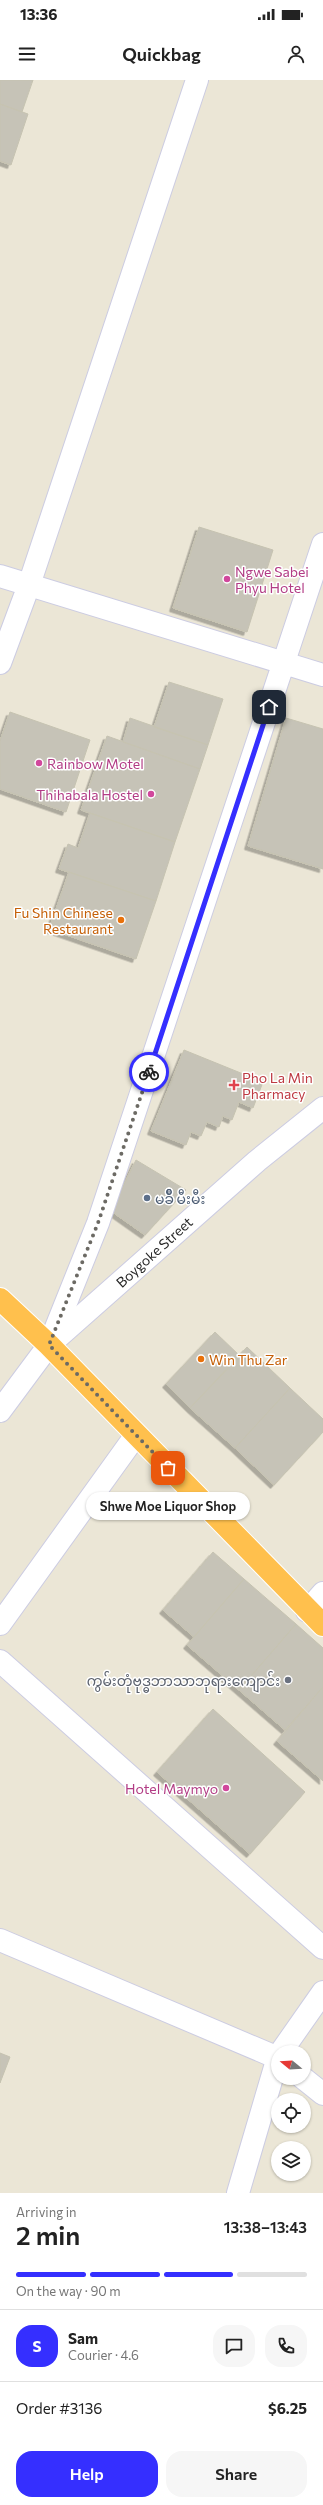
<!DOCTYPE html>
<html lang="en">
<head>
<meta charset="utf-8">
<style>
	:root { --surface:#fff; --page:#f6f6f6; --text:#222; --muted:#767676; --line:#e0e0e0; --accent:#352fff }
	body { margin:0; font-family:Commissioner,"Noto Sans Myanmar",sans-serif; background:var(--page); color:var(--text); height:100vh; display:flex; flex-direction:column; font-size:15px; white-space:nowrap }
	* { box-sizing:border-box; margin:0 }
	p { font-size:13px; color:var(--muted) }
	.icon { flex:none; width:22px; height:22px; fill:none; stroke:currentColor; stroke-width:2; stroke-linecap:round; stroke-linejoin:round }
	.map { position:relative; height:2113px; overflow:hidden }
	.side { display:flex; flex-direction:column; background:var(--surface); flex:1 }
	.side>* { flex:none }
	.needle { width:26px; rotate:288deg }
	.buttons { position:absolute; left:271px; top:1965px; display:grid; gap:8px }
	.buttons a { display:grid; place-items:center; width:40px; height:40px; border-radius:50%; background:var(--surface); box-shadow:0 1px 3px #0004; font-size:20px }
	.pin { position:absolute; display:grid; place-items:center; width:34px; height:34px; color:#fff; margin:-17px; border-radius:8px; box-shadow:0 2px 6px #0006 }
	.courier { position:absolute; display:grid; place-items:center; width:40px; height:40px; margin:-20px; border:3px solid #352fff; border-radius:50%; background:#fff; color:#222; box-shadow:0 1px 5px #0007 }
	.bubble { position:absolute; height:28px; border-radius:14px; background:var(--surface); box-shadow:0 1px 3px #0004; font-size:13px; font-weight:600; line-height:28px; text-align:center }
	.summary em { font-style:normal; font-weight:600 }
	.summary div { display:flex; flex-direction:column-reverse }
	.summary { display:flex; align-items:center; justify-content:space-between; height:68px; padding:0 16px }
	h1 { font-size:26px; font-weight:600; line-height:30px }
	.bar { display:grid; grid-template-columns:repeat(4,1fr); gap:6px 4px; align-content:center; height:48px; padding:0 16px }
	.bar i { height:5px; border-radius:3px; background:var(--line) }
	.bar .active { background:var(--accent) }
	.bar p { grid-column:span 4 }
	.line { display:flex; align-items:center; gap:10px; padding:0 16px; border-top:1px solid var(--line) }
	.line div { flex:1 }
	.round { display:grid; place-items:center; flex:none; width:42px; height:42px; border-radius:16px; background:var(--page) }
	.button { display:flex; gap:8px; margin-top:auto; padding:8px 16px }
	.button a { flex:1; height:46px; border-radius:16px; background:var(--accent); color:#fff; font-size:16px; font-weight:600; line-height:46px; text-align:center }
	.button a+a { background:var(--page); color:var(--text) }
	.status { display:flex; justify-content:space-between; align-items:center; height:28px; padding:0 20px; background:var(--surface); direction:ltr }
	.status svg { height:11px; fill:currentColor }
	header { display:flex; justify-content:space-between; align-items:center; height:52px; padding:0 16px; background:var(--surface); font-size:18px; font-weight:600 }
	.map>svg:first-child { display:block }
	.building { fill:#c6c3b7; stroke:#c6c3b1; filter:url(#shadow) }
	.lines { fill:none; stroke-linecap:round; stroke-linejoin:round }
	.street-casing { stroke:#cccce2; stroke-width:24 }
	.secondary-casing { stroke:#cccce2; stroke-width:24 }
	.highway-casing { stroke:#fff; stroke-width:24 }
	.street { stroke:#fff; stroke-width:22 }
	.secondary { stroke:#fff; stroke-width:22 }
	.highway { stroke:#ffc04d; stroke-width:22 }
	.done { stroke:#6c6a64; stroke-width:4; stroke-dasharray:0 7.2 }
	.route { stroke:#352fff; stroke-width:5 }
	.hotel-dot { fill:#d1479c; stroke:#fff; stroke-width:1.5 }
	.food-dot { fill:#e8710a; stroke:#fff; stroke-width:1.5 }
	.health-dot { fill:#e0444e; stroke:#fff; stroke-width:1.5 }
	.service-dot { fill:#5c6f8a; stroke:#fff; stroke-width:1.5 }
	.worship-dot { fill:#6b7280; stroke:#fff; stroke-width:1.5 }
	.labels { text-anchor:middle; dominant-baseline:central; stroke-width:3; stroke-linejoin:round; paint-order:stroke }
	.hotel-label { font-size:14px; fill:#b23c85; stroke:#fff; text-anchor:start }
	.food-label { font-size:14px; fill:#c56008; stroke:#fff; text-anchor:end }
	.health-label { font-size:14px; fill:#be3a42; stroke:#fff; text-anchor:start }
	.service-label { font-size:14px; fill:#4e5e75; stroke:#fff; text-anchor:start }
	.street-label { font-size:14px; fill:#272727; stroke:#fff }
	.worship-label { font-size:14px; fill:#5b616d; stroke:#fff; text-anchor:end }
</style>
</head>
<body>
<div class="status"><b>13:36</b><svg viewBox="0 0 49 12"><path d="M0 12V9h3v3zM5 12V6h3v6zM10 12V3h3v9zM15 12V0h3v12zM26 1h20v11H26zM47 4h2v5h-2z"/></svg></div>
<header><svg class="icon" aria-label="menu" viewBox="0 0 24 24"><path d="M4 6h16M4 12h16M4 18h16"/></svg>Quickbag<svg class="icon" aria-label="person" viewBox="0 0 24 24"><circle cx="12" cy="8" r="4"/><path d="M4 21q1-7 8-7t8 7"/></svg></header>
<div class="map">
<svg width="323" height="2113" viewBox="0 0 323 2113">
	<defs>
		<filter id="shadow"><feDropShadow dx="-3.5" dy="3.5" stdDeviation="0" flood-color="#0004"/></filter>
	</defs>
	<rect width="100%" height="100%" fill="#ebe6d6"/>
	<path class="building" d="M0,0H33L22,32L0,24Z
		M0,24L28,34L11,85L0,81Z
		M199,447L273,470L247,552L173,528Z
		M169,602L223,619L208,665L154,647Z
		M10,632L90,660L66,732L0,709V661Z
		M130,638L208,665L200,689L123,662Z
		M286,638L323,649V789L248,766Z
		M107,656L200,689L175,762L81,730Z
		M90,733L175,762L156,821L59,789L68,764L78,768Z
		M69,792L156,821L136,879L49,849Z
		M184,970L263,1002L253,1028L239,1022L232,1040L223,1036L219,1047L207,1042L201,1056L191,1052L186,1065L151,1051Z
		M136,1080L186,1110L145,1155L111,1131Z
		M215,1252L240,1276L190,1328L166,1304Z
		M247,1267L290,1308L235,1368L190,1328Z
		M290,1308L323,1339V1352L274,1405L235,1368Z
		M213,1472L244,1499L194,1557L163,1530Z
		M244,1499L296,1544L239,1610L187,1565Z
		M296,1544L323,1568V1607L285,1650L239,1610Z
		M323,1607V1701L277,1661Z
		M213,1629L305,1712L250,1774L157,1692Z
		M0,1973L10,1977L0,2003Z"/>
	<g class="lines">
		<g class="street-casing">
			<path id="street" d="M0,496L323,595
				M0,583L29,505L197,0
				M49,1265L98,1143L323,464
				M307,1531L323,1513
				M0,1544L136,1355
				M0,1581L323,1868
				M0,1860L278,1978
				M281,1972L323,1912
				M303,1998L323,2014
				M238,2113L278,1977"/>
		</g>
		<g class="secondary-casing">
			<path id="secondary" d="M0,1331L49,1265L257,1081L323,1028"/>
		</g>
		<g class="highway-casing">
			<path id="highway" d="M0,1219L49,1265L323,1545"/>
		</g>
		<use href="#street" class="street"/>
		<use href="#secondary" class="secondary"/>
		<use href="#highway" class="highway"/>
	</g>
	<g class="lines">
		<path class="done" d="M149,992L98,1143L49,1265L168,1388"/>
		<path class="route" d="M149,992L269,627"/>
	</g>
	<g class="hotel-dot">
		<circle cx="227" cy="499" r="4"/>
		<circle cx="39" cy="683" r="4"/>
		<circle cx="151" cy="714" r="4"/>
		<circle cx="226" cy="1708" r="4"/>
	</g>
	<g class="food-dot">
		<circle cx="121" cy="840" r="4"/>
		<circle cx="201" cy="1279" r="4"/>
	</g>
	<path class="health-dot" d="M232 999h4v4h4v4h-4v4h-4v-4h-4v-4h4z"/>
	<circle class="service-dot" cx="147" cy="1118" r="4"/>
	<circle class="worship-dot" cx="288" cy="1600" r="4"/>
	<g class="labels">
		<g class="hotel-label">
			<text x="235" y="491">Ngwe Sabei<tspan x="235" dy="16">Phyu Hotel</tspan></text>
			<text x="47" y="683">Rainbow Motel</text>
			<text x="143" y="714" text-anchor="end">Thihabala Hostel</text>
			<text x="218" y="1708" text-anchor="end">Hotel Maymyo</text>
		</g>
		<g class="food-label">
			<text x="113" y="832">Fu Shin Chinese<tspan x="113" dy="16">Restaurant</tspan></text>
			<text x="209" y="1279" text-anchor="start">Win Thu Zar</text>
		</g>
		<g class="health-label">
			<text x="242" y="997">Pho La Min<tspan x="242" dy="16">Pharmacy</tspan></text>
		</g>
		<g class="service-label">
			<text x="155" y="1118">မခ်ဳိ မီးမီး</text>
		</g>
		<g class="street-label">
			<text transform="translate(154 1172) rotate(-42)">Boygoke Street</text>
		</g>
		<g class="worship-label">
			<text x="280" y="1600">ကွမ်းတုံဗုဒ္ဓဘာသာဘုရားကျောင်း</text>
		</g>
	</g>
</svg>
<div class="buttons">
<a><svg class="needle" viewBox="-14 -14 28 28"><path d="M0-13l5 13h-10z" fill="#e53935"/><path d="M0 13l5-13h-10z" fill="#767676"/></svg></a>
<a><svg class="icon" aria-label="locate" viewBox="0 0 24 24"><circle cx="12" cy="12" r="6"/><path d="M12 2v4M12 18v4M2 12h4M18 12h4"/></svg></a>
<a><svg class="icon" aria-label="layers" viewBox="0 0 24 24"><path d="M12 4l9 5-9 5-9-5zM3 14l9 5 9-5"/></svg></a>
</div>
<div class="pin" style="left:168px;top:1388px;background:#ea580c"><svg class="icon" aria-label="bag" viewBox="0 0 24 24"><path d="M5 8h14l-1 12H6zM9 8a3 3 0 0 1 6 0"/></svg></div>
<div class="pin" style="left:269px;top:627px;background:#1f2937"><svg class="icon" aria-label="home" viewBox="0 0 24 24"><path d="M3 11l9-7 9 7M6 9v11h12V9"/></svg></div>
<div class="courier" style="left:149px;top:992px"><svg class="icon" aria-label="bike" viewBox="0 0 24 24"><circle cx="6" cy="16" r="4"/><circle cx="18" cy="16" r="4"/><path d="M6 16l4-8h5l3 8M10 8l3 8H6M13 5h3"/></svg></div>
<div class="bubble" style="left:86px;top:1412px;width:164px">Shwe Moe Liquor Shop</div>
</div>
<section class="side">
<div class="summary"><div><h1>2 min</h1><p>Arriving in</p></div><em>13:38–13:43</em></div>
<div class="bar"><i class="active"></i><i class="active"></i><i class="active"></i><i></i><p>On the way · 90 m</p></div>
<div class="line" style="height:72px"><b class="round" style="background:var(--accent);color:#fff">S</b><div><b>Sam</b><p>Courier · 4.6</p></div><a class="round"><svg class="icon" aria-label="chat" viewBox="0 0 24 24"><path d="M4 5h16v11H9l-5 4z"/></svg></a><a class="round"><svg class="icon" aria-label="phone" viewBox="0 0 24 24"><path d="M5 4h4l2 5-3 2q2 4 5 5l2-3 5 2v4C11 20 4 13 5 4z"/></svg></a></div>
<div class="line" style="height:52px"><div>Order #3136</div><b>$6.25</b></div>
<div class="button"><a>Help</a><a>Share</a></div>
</section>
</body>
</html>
